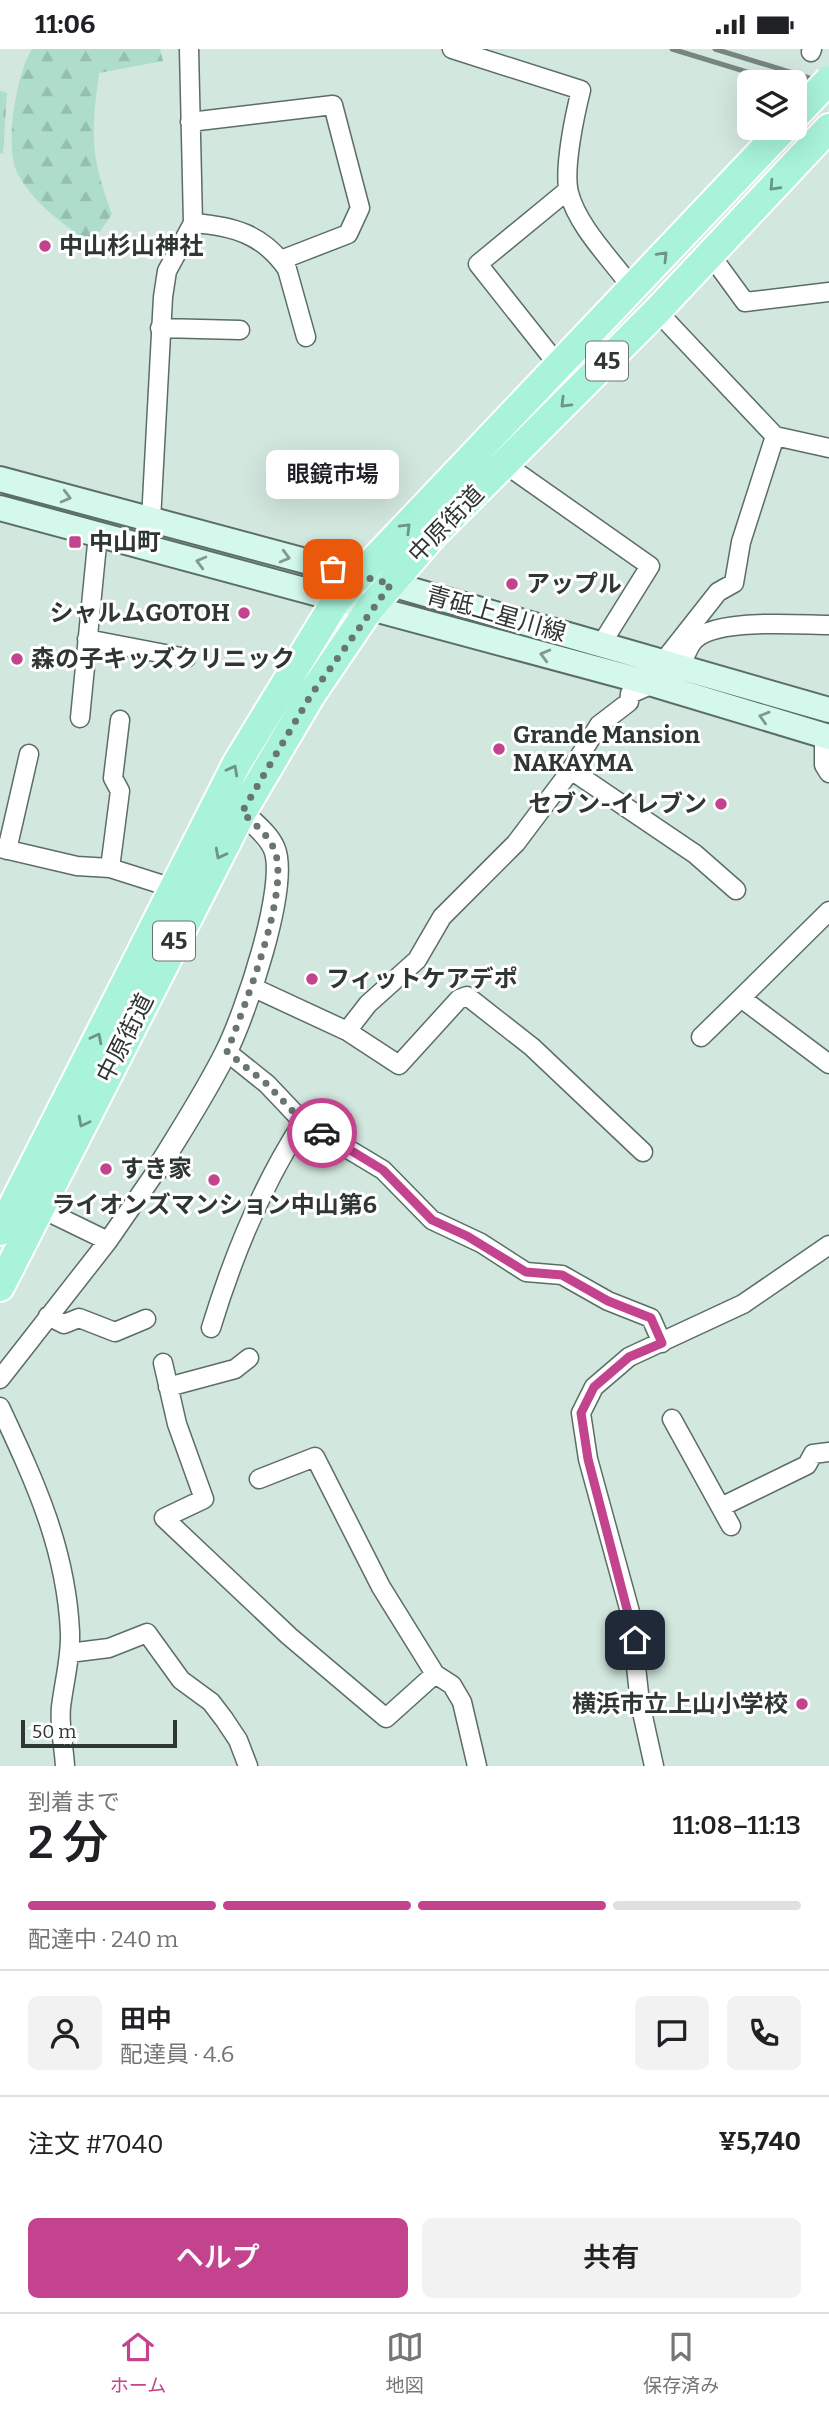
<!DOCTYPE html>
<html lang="ja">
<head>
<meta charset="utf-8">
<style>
	:root { --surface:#fff; --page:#f2f2f2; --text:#202124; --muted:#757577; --line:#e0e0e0; --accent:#c4438e }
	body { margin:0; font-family:Bitter,"Noto Sans JP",serif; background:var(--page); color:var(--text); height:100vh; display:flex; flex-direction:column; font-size:26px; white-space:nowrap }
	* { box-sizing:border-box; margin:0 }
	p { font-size:23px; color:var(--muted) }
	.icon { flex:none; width:38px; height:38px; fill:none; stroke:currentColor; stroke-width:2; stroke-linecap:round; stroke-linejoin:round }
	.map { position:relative; height:1717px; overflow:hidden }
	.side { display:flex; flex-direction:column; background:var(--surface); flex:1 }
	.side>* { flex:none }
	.fabs { position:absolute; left:737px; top:21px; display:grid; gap:14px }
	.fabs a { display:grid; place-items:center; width:70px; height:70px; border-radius:10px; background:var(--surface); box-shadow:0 7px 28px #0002; font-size:35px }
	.scale { position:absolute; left:21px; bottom:18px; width:156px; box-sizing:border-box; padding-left:7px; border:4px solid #2f3734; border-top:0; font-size:19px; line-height:24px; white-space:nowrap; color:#2f3734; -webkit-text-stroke:5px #fff; paint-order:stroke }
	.pin { position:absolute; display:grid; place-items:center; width:60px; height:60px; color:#fff; margin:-30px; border-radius:14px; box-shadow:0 4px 10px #0006 }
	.courier { position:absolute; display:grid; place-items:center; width:70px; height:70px; margin:-35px; border:5px solid #c4438e; border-radius:50%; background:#fff; color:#222; box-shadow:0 2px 9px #0007 }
	.bubble { position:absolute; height:49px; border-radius:10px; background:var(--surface); box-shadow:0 7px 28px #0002; font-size:23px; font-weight:600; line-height:49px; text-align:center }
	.overview em { font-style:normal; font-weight:600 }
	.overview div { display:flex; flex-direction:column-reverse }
	.overview { display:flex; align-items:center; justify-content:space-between; height:119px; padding:0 28px }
	h1 { font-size:46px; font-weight:600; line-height:52px }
	.bar { display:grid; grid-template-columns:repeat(4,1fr); gap:10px 7px; align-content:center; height:84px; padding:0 28px }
	.bar i { height:9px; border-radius:5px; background:var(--line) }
	.bar .selected { background:var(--accent) }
	.bar p { grid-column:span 4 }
	.line { display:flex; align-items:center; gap:18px; padding:0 28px; border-top:2px solid var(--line) }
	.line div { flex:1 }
	.round { display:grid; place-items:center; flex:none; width:74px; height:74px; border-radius:10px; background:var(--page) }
	.primary-button { display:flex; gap:14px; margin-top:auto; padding:14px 28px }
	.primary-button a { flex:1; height:80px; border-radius:10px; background:var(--accent); color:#fff; font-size:28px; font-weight:600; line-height:80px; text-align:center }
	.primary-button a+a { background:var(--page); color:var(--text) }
	.status { display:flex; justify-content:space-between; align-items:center; height:49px; padding:0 35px; background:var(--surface); direction:ltr }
	.status svg { height:19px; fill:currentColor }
	.dock { display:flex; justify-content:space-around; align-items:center; height:98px; border-top:2px solid var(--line); background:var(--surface); font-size:19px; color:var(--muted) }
	.dock a { display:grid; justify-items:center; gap:4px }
	.dock .selected { color:var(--accent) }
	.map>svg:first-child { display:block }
	.forest { fill:url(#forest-firs) }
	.cemetery { fill:url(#cemetery-stones) }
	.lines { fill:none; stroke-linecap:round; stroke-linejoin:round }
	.minor-casing { stroke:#5b6d66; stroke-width:21 }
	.tertiary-casing { stroke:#5b6d66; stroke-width:24 }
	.secondary-casing { stroke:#5b6d66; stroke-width:28 }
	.primary-casing { stroke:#fff; stroke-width:32 }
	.minor { stroke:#fff; stroke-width:18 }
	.tertiary { stroke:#fff; stroke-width:21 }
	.secondary { stroke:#d4f9ec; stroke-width:24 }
	.primary { stroke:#a8f3da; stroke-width:28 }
	.rail { stroke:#77857f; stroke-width:5 }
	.primary-bridge-casing { stroke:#fff; stroke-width:32; stroke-linecap:butt }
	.primary-bridge { stroke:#a8f3da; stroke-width:28 }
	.oneway { stroke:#6c9587 }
	.oneway2 { stroke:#829890 }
	.done { stroke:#687570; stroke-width:7; stroke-dasharray:0 12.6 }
	.route { stroke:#c4438e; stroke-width:9 }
	.poi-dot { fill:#c4438e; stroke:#fff; stroke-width:2.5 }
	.labels { text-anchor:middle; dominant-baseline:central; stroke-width:6; stroke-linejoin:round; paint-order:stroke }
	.shield { fill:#fff; stroke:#6d7371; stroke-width:2 }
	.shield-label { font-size:23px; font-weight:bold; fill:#2f3734 }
	.poi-label { font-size:24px; font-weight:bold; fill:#2f3734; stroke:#fff; text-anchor:start }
	.street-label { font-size:24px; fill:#2f3734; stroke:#fff }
</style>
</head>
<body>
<div class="status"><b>11:06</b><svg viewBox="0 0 49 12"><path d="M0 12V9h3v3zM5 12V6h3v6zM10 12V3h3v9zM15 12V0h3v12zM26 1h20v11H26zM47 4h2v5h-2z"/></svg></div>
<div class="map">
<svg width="829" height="1717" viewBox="0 0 829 1717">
	<defs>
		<pattern id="forest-firs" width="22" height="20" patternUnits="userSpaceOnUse" patternTransform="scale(1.75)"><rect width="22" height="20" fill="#aedecb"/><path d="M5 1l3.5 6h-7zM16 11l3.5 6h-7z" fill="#96bfaf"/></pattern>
		<pattern id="cemetery-stones" width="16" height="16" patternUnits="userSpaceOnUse" patternTransform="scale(1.75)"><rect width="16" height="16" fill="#aedecb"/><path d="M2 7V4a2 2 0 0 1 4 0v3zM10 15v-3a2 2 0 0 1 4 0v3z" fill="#96bfaf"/></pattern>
	</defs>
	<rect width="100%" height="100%" fill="#d2e7de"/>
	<path class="forest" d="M32,0H160L163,12L99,24C91,84 90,107 112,165L91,196C65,175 34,156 18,125C4,99 16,25 32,0Z"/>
	<path class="cemetery" d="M0,42L7,44L3,105L0,104Z"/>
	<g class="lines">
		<g class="minor-casing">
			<path id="minor" d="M452,0L581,41C575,65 563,120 569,144C578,178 611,210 632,239
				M811,3L812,0
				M190,73L333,56L360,159L348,185L281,211
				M193,174C233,177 263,185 287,220L306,288
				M710,205L745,253L829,243
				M657,262L775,387L829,399
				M160,279L240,281
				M558,316L478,215L568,141
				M505,415L650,517L602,594
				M151,471L163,248L167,222L193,174L189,0
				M87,590L186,609
				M662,614L718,543L734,534L741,493L775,387
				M680,618C684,611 687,601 692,594C710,568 799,576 829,576
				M80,669L98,485
				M824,686V716L829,724
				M571,721L695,805L736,841
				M0,799L77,817L110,819L173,839
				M7,801L29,705
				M110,819L120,742L113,729L120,671
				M252,938L347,982L399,1016L459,950L467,947L532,998L643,1103
				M741,949L829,862
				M347,982L368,955L417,911L442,868L516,794L571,721L599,676L629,653L630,645L653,635
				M701,988L741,949L829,1015
				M227,1003L267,1035L303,1073L383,1121L432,1171L481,1194L526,1223L562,1226L608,1252L651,1269L662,1294
				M40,1159L108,1192
				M48,1267L64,1275L79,1269L115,1283L146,1270
				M211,1279C233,1207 262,1136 303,1073
				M163,1314L177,1375L204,1450L164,1469L289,1587L386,1669L435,1625
				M0,1330L108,1192L157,1121
				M168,1338L235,1320L249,1309
				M0,1358C35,1433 66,1499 70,1583C71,1608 64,1633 61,1658C59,1677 64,1698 65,1717
				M672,1370L731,1477
				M259,1430L315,1408L381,1538L435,1625L452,1636L462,1653L477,1717
				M721,1458L807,1416L813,1405L829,1403
				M69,1604L109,1599L147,1584L181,1631L211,1653L224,1670L238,1691L248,1717
				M654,1717L640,1654L630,1563L588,1410L581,1364L594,1338L629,1308L743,1255L829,1196"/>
		</g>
		<g class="tertiary-casing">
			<path id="tertiary" d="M157,1121C180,1083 205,1045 225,1005C244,969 290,835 274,799C268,785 253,774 242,763"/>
		</g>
		<g class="secondary-casing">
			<path id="secondary" d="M0,430L391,535L829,661
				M0,459L653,635L829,688"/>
		</g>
		<g class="primary-casing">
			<path id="primary" d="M0,1182L237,714L337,550L784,79
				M0,1238L242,763L311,646L370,559L433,486L657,262L829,79"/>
		</g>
		<use href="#minor" class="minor"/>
		<use href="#tertiary" class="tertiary"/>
		<use href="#secondary" class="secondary"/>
		<use href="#primary" class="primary"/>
		<path class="rail" d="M672,0L780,33
			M715,0L829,35
			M794,38L829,48"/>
		<g class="primary-bridge-casing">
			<path id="primary-bridge" d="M794,68L829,31"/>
		</g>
		<use href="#primary-bridge" class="primary-bridge"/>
	</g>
	<defs><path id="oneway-chevron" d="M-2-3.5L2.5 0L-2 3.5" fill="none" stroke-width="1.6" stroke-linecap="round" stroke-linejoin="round" transform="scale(1.75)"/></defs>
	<g class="oneway">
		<use href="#oneway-chevron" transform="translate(774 137) rotate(133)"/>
		<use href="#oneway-chevron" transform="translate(663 207) rotate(-46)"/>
		<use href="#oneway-chevron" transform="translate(565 354) rotate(135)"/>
		<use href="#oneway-chevron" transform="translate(406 479) rotate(-45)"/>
		<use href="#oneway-chevron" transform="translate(233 721) rotate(-62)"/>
		<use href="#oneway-chevron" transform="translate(220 805) rotate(118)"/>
		<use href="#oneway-chevron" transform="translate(97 989) rotate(-63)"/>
		<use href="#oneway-chevron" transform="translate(83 1073) rotate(117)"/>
	</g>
	<g class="oneway2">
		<use href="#oneway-chevron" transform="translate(66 448) rotate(15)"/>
		<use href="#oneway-chevron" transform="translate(285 508) rotate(15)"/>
		<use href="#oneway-chevron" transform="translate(201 513) rotate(-165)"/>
		<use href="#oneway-chevron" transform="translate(545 606) rotate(-165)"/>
		<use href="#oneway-chevron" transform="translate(764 668) rotate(-163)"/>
	</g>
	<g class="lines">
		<path class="done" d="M322,1084L303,1073L267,1035L227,1003C243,960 292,840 274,800C268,785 253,774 242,763L311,646L391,535L333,520"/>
		<path class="route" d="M322,1084L383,1121L432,1171L467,1187L526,1223L562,1226L608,1252L651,1269L662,1294L629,1308L594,1338L581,1364L588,1410L635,1591"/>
	</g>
	<g class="poi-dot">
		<circle cx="45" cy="197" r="7"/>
		<rect x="68" y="486" width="14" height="14" rx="3.5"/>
		<circle cx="512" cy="535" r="7"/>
		<circle cx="244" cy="564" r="7"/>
		<circle cx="17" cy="610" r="7"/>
		<circle cx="499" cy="700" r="7"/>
		<circle cx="721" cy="755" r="7"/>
		<circle cx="312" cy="930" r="7"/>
		<circle cx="106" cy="1120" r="7"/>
		<circle cx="214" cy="1131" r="7"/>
		<circle cx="802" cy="1655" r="7"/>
	</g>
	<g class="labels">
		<g class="shield">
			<rect x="586" y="292.5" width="42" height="39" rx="5"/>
			<rect x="153" y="872.5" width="42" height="39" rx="5"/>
		</g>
		<g class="shield-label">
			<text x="607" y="312">45</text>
			<text x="174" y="892">45</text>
		</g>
		<g class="poi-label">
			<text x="59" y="197">中山杉山神社</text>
			<text x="89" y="493">中山町</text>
			<text x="526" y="535">アップル</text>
			<text x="230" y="564" text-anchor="end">シャルムGOTOH</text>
			<text x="31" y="610">森の子キッズクリニック</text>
			<text x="513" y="686">Grande Mansion<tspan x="513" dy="28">NAKAYMA</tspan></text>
			<text x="707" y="755" text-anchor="end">セブン-イレブン</text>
			<text x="326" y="930">フィットケアデポ</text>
			<text x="120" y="1120">すき家</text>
			<text x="214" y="1156" text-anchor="middle">ライオンズマンション中山第6</text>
			<text x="788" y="1655" text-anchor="end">横浜市立上山小学校</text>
		</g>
		<g class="street-label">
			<text transform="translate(446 475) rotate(-46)">中原街道</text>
			<text transform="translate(496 565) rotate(16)">青砥上星川線</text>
			<text transform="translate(125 989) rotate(-63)">中原街道</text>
		</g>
	</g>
</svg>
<div class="fabs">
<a><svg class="icon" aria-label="layers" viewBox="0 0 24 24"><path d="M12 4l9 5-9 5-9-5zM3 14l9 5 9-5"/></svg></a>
</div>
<div class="scale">50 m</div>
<div class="pin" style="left:333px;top:520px;background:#ea580c"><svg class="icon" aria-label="bag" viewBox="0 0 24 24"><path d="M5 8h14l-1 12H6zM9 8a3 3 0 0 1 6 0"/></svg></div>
<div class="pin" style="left:635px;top:1591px;background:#1f2937"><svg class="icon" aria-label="home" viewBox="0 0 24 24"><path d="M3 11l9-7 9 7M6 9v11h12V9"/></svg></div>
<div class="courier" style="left:322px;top:1084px"><svg class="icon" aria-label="car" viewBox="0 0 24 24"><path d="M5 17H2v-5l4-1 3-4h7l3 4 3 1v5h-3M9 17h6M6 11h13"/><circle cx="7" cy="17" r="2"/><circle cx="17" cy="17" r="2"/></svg></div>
<div class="bubble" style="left:266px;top:401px;width:133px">眼鏡市場</div>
</div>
<section class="side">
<div class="overview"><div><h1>2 分</h1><p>到着まで</p></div><em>11:08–11:13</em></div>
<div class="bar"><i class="selected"></i><i class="selected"></i><i class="selected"></i><i></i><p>配達中 · 240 m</p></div>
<div class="line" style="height:126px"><a class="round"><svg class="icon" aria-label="person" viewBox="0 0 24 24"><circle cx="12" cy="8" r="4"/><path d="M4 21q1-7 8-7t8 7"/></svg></a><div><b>田中</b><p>配達員 · 4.6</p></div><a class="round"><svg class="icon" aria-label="chat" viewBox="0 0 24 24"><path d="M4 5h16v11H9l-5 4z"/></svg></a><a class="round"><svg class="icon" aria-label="phone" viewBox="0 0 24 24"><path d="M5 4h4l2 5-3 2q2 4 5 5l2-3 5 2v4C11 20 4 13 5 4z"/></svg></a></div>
<div class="line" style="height:91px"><div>注文 #7040</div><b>¥5,740</b></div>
<div class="primary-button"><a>ヘルプ</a><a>共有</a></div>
</section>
<nav class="dock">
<a class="selected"><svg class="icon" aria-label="home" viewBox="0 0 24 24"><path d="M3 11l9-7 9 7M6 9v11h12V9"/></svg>ホーム</a>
<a><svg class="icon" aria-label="map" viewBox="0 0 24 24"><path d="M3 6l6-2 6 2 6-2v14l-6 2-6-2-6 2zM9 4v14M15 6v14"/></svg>地図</a>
<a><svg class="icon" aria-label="saved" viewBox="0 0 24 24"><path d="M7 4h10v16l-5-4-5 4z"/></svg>保存済み</a>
</nav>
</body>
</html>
